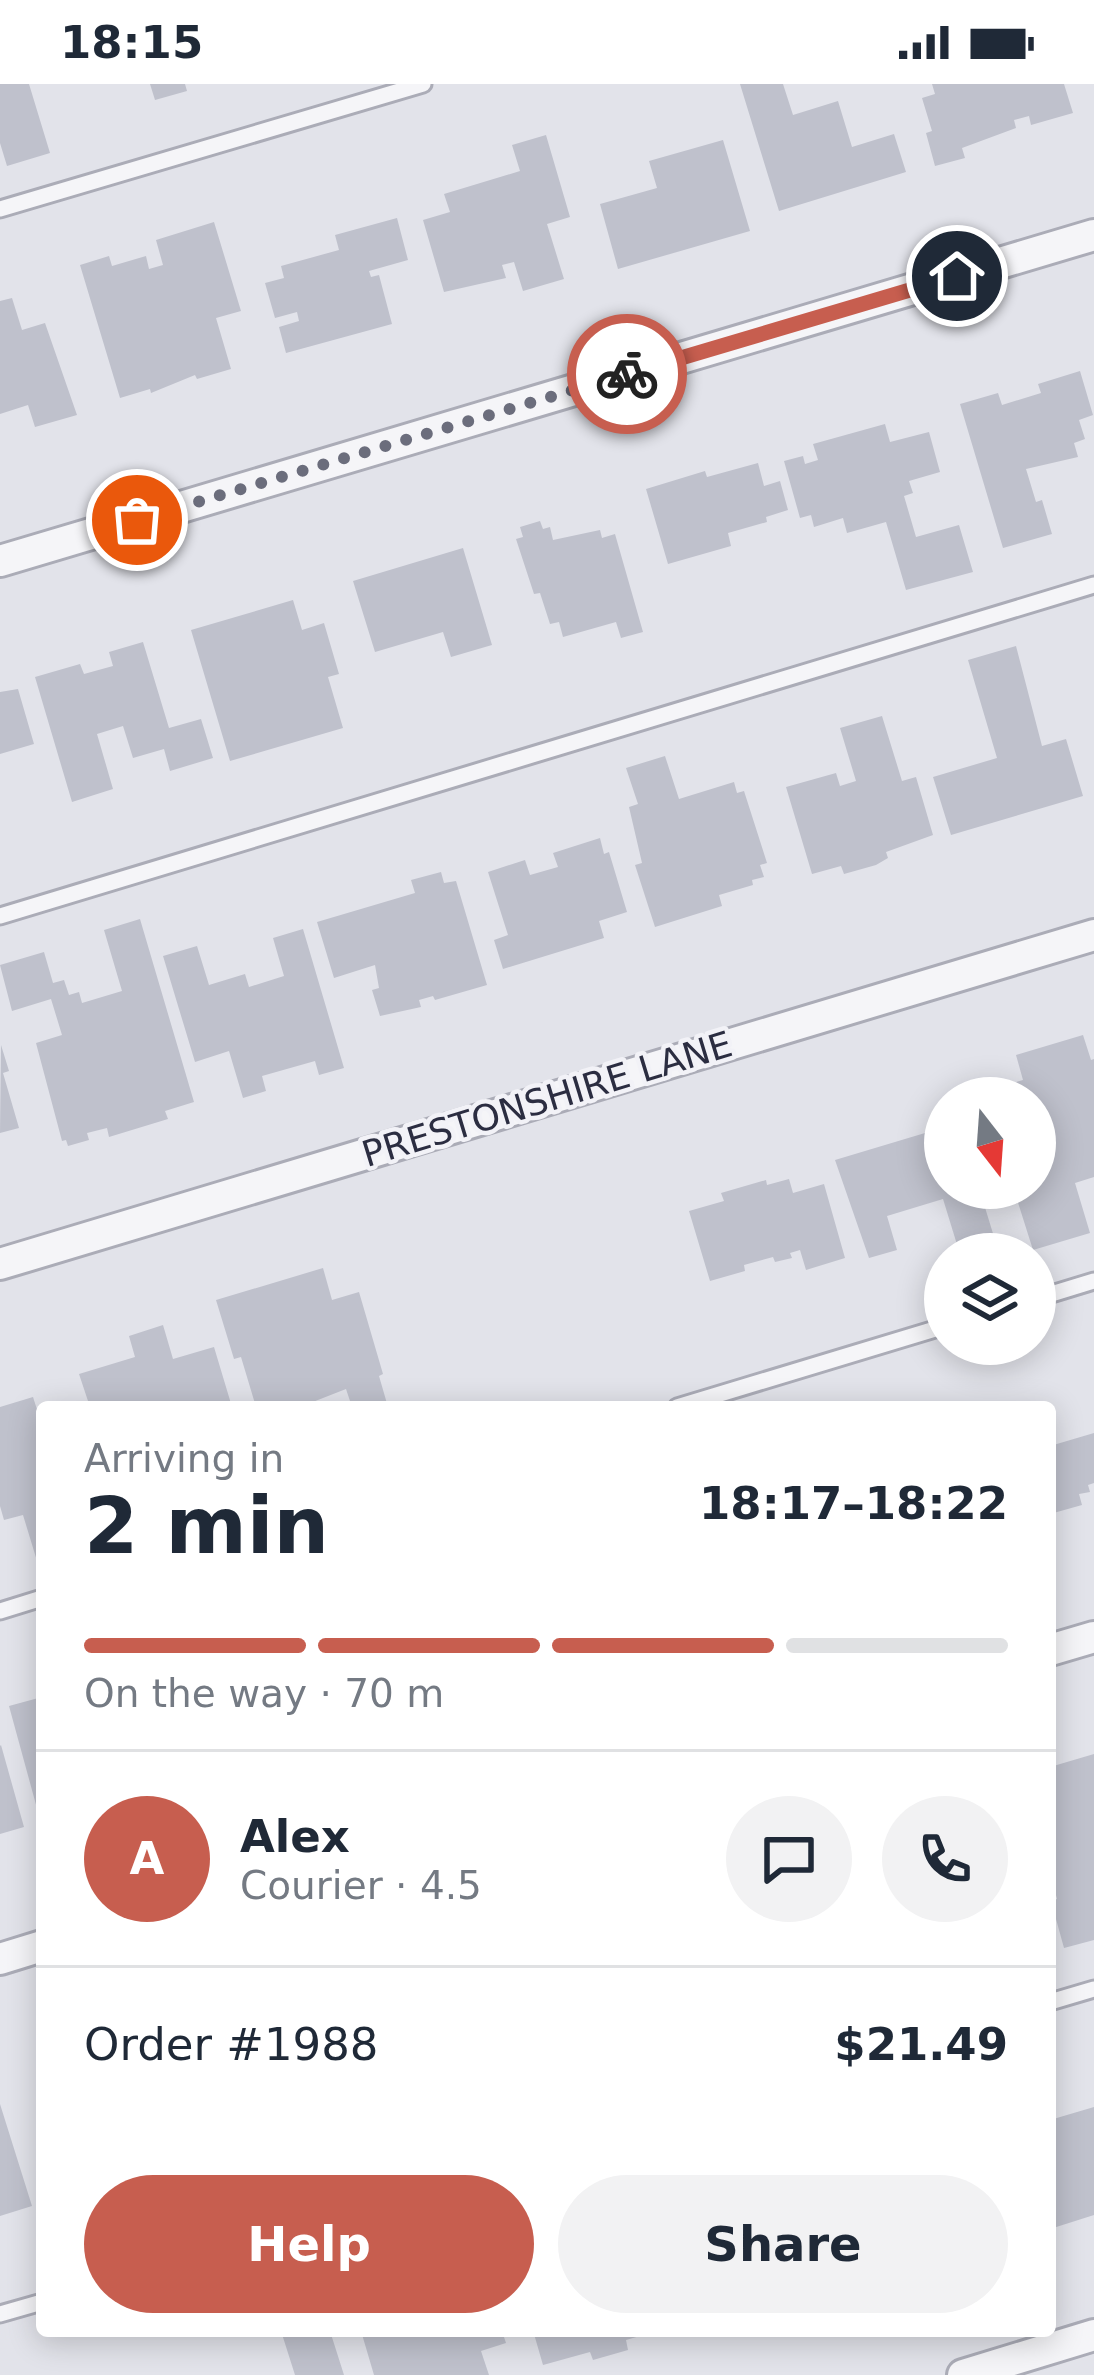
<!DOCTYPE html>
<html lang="en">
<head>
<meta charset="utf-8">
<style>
	:root { --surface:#fff; --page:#f2f2f3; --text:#1f2937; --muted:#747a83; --line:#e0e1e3; --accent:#c75e4f }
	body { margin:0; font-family:"DejaVu Sans",sans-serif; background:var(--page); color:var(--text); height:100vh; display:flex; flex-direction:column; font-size:45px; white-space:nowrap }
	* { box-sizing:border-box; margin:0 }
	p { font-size:39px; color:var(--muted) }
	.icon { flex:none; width:66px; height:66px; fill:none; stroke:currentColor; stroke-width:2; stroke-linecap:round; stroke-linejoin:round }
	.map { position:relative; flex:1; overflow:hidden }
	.sheet { position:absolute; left:36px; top:1317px; width:1020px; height:936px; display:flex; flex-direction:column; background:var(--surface); border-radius:12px; box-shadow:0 6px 30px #0003 }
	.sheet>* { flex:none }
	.needle { width:78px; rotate:163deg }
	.fabs { position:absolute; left:924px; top:993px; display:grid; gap:24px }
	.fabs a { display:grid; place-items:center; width:132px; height:132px; border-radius:50%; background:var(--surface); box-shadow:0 6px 30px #0003; font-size:60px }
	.pin { position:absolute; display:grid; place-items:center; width:102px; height:102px; color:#fff; margin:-51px; border:6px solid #fff; border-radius:50%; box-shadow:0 3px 12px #0007 }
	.courier { position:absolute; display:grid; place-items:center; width:120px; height:120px; margin:-60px; border:9px solid #c75e4f; border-radius:50%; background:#fff; color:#222; box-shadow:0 3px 15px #0007 }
	.head em { font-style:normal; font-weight:800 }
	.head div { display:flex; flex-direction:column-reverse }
	.head { display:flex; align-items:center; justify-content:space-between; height:204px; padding:0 48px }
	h1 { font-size:78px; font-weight:800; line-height:90px }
	.bar { display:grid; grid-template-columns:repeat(4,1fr); gap:18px 12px; align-content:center; height:144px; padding:0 48px }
	.bar i { height:15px; border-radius:9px; background:var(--line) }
	.bar .current { background:var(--accent) }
	.bar p { grid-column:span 4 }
	.line { display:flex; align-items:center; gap:30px; padding:0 48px; border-top:3px solid var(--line) }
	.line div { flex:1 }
	.round { display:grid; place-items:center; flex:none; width:126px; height:126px; border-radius:63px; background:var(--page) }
	.primary-button { display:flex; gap:24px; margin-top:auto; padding:24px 48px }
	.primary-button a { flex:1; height:138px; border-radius:72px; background:var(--accent); color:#fff; font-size:48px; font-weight:800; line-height:138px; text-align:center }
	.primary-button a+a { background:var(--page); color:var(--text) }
	.status { display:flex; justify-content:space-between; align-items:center; height:84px; padding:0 60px; background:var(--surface); direction:ltr }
	.status svg { height:33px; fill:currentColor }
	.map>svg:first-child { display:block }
	.building { fill:#bfc1cc }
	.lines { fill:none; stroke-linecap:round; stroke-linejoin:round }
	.lane-casing { stroke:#abacb7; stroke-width:21 }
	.street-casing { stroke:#abacb7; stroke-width:36 }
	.lane { stroke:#f5f5f8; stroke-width:15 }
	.street { stroke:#f5f5f8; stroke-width:30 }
	.done { stroke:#6b6d7c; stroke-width:12; stroke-dasharray:0 21.6 }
	.route { stroke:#c75e4f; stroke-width:15 }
	.labels { text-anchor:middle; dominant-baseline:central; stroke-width:9; stroke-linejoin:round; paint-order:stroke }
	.street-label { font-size:36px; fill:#2b2d41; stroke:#f2f2f7 }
</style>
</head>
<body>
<div class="status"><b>18:15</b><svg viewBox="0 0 49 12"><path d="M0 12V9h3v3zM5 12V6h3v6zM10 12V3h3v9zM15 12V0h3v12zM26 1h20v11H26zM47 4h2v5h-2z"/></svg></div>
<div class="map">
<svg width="1094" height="2291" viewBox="0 0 1094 2291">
	<rect width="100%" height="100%" fill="#e2e3ea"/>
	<path class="building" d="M0,0H29L50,69L7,82L0,59Z
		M150,0H185L187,7L155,16Z
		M740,0H783L793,31L838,17L852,63L894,50L906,88L779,127Z
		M932,0H1064L1073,29L1031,41L1029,32L1014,36L1016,44L962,64L965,74L935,82L926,49L932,47L922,14L935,10Z
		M546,51L570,133L547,140L564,195L523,207L514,178L502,181L506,194L444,208L423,136L450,128L444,110L520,87L512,61Z
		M723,56L750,147L618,185L600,120L657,104L649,77Z
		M397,134L408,176L369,187L371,193L379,191L392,240L286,269L279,243L299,237L297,228L275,234L265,199L284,194L281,182L339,166L335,151Z
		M214,138L241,227L216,234L231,285L197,295L195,291L151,309L150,305L120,314L80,181L109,172L112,182L146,172L149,185L163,181L156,156Z
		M12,214L22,246L45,239L77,331L35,343L28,321L0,330V217Z
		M1080,287L1093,331L1079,336L1085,355L1074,359L1078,373L1026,385L1036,418L1042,416L1052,450L1003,464L960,320L998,309L1002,321L1041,309L1038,300Z
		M885,340L890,358L929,348L940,388L909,397L913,409L904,412L916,453L959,441L973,488L906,506L886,438L847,449L843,434L814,443L811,431L800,434L784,377L803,372L805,380L818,376L813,360Z
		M758,379L764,402L780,397L788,426L766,433L767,438L728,449L731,462L668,480L646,405L705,387L707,393Z
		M540,437L543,445L550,443L553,456L600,446L602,454L615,450L643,548L621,554L616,538L563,553L559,538L550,540L540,509L534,510L516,455L523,453L520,443Z
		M463,464L492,561L451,573L443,548L375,568L353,497Z
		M293,516L302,546L324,539L339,590L328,593L343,644L230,677L191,546Z
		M143,558L169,644L201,635L213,674L170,687L164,665L133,674L123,642L97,650L113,705L72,718L35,593L80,580L84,590L113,582L109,568Z
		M1016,562L1042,662L1066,655L1083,712L951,751L933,693L997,674L968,576Z
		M18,605L34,660L0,670V608Z
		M882,632L902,697L916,693L933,751L886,768L888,774L876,781L844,790L841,782L812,790L786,703L836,689L840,702L856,697L840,644Z
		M665,672L679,715L734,698L737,709L744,707L767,779L760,781L764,793L752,796L753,801L719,811L722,822L655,843L635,781L642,779L629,723L638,720L626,684Z
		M600,754L604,770L609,768L627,828L599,837L604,854L503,885L494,856L508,851L488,788L525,776L530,791L558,783L553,769Z
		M441,788L444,799L456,797L487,901L435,916L433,912L419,916L421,923L380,932L372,906L379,904L375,881L334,894L317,838L415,809L411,796Z
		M140,835L194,1018L165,1027L168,1035L109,1053L107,1044L87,1049L89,1056L68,1062L66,1056L62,1057L36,959L62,951L51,915L12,927L0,881L44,868L53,899L64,896L69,911L79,908L82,919L122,907L104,846Z
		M303,845L344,984L319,991L315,977L262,992L266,1007L243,1014L229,967L195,978L163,872L197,862L209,901L245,890L249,903L284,892L273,854Z
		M1083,951L1091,976L1094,975V1093L1075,1099L1090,1149L1033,1166L1015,1109L1035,1104V1014H992L990,1006L1023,996L1016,971Z
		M1,961L9,987L3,989L19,1044L0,1049Z
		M945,1043V1104H979L995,1156L959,1167L943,1115L887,1132L897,1166L869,1174L835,1076Z
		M789,1095L793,1109L824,1100L845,1174L806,1186L800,1166L790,1169L792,1174L775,1178L773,1173L744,1181L745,1187L710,1197L689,1127L724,1117L721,1109L766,1096L767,1101Z
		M323,1184L332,1216L359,1208L383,1290L379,1292L388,1323H352L346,1305L300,1323H256L241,1273L234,1275L216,1216Z
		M163,1241L173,1275L214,1263L232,1323H90L79,1290L135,1273L129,1252Z
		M33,1313L42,1341L41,1490L23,1431L4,1436L0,1422V1323Z
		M1094,1349V1399L1088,1401L1090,1408L1079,1410L1082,1421L1050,1430V1362Z
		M42,1613V1739H41L9,1622Z
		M1,1661L24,1743L0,1750V1662Z
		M1094,1670V1856L1064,1864L1051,1817L1057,1815L1050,1789V1683Z
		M0,2020L32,2122L0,2132Z
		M1094,2023V2131L1050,2145V2036Z
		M281,2247H330L344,2291H295Z
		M361,2247H502L506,2259L481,2267L489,2291H374Z
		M544,2247H653L654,2248L626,2256L628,2266L593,2276L590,2268L543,2281L534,2250Z"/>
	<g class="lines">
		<g class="lane-casing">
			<path id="lane" d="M0,125L423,0
				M0,832L1094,501
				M1035,1215L1094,1197
				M677,1323L945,1242
				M0,1527L42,1514
				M1050,1918L1094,1905
				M0,2230L42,2218"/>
		</g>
		<g class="street-casing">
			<path id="street" d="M0,477L1094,151
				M0,1180L1094,851
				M1050,1566L1094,1553
				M0,1875L42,1862
				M963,2291L1094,2251"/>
		</g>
		<use href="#lane" class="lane"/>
		<use href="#street" class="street"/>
	</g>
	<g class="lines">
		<path class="done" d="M137,436L627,290"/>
		<path class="route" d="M627,290L957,192"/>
	</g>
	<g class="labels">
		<g class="street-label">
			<text transform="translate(547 1015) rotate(-17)">PRESTONSHIRE LANE</text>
		</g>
	</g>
</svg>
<div class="fabs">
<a><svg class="needle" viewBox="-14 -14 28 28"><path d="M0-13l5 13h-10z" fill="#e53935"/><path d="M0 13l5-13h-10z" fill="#747a83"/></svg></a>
<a><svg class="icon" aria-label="layers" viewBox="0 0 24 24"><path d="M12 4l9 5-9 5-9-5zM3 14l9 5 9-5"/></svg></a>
</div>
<div class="pin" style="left:137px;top:436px;background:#ea580c"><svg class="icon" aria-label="bag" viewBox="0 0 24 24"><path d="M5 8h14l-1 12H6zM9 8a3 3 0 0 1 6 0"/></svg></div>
<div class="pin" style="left:957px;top:192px;background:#1f2937"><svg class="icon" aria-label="home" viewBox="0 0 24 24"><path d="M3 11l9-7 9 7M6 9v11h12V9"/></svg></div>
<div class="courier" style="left:627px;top:290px"><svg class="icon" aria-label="bike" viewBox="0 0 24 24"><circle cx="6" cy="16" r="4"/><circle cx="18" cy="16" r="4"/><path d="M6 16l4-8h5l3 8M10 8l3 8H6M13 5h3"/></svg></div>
<section class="sheet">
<div class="head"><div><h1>2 min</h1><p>Arriving in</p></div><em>18:17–18:22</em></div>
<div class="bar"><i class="current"></i><i class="current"></i><i class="current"></i><i></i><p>On the way · 70 m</p></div>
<div class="line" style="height:216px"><b class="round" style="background:var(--accent);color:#fff">A</b><div><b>Alex</b><p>Courier · 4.5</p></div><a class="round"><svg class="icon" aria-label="chat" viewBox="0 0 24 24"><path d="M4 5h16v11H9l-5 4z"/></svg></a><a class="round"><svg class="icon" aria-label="phone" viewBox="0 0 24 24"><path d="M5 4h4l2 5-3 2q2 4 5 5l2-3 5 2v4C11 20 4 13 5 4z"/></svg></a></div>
<div class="line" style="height:156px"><div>Order #1988</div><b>$21.49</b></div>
<div class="primary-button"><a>Help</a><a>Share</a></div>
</section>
</div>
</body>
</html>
